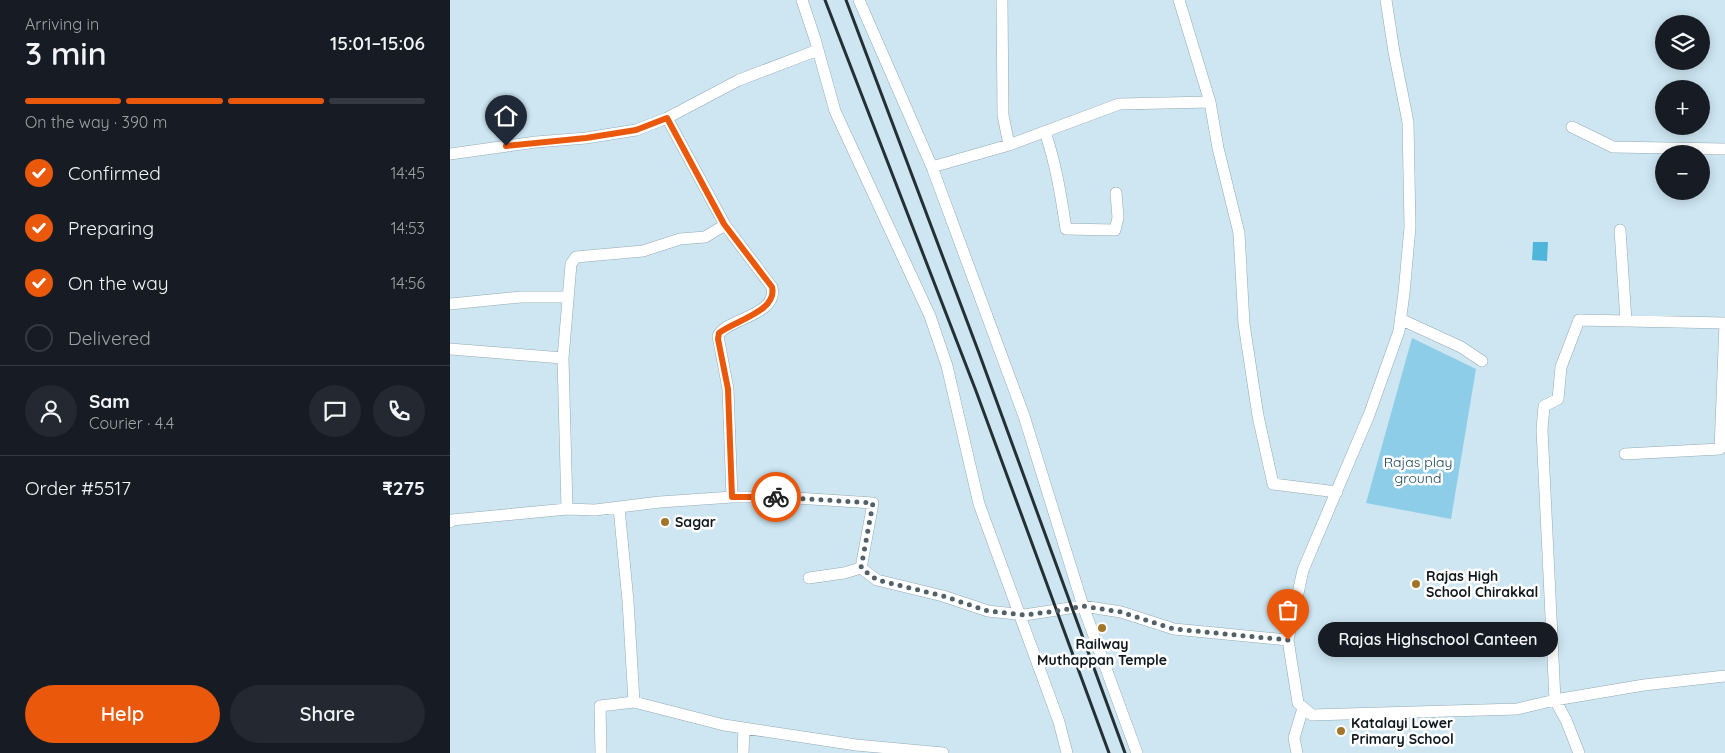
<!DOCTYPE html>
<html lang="en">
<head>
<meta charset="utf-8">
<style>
	:root { --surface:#171b24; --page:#242831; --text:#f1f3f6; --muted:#9ea1a6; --line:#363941; --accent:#ea580c }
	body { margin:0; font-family:Quicksand,sans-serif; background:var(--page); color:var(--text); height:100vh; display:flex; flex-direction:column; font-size:19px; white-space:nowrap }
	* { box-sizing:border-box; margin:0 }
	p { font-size:16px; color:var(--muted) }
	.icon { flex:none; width:28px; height:28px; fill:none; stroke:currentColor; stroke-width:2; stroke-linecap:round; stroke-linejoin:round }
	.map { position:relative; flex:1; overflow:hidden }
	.details { display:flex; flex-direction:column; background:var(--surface); width:450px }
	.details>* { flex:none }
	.controls { position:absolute; left:1205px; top:15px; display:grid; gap:10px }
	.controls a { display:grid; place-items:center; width:55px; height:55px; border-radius:50%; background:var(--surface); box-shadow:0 2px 12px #0003; font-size:25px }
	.pin { position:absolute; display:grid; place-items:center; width:42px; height:42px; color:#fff; margin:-51px -21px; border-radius:50% 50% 50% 0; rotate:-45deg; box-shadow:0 0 5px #0007 }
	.pin .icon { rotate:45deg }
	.courier { position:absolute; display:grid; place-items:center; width:50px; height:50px; margin:-25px; border:4px solid #ea580c; border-radius:50%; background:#fff; color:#222; box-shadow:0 1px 6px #0007 }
	.bubble { position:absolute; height:35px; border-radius:18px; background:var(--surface); box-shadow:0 2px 12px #0003; font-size:16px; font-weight:600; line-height:35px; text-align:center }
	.overview em { font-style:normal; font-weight:600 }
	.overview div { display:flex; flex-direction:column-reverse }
	.overview { display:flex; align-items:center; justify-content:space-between; height:85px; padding:0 25px }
	h1 { font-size:32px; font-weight:600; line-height:38px }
	.bar { display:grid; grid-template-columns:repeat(4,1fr); gap:8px 5px; align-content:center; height:60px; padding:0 25px }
	.bar i { height:6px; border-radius:4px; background:var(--line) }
	.bar .selected { background:var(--accent) }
	.bar p { grid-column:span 4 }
	.line { display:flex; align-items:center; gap:12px; padding:0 25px; border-top:1px solid var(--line) }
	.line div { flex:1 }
	.round { display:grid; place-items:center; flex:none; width:52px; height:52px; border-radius:26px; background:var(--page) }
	ol { padding:0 25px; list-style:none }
	li { display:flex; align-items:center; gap:15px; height:55px }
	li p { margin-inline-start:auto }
	li .icon { padding:5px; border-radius:50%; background:var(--accent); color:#fff; stroke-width:4 }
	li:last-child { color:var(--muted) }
	li i { width:28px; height:28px; border:2px solid var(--line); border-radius:50% }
	.primary-button { display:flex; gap:10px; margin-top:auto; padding:10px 25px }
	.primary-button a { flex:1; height:58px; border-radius:30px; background:var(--accent); color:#fff; font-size:20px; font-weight:600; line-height:58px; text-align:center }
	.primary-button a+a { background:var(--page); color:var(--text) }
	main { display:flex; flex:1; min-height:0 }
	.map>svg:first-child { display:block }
	.green { fill:#8ecde7 }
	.water { fill:#4fb5db }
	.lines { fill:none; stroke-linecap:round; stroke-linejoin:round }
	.street-casing { stroke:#93aab4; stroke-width:12 }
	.street { stroke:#fff; stroke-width:11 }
	.rail { stroke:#253035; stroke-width:3 }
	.done { stroke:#526167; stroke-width:5; stroke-dasharray:0 9 }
	.route { stroke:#ea580c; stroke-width:6 }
	.poi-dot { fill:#a37528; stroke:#fff; stroke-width:2 }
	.labels { text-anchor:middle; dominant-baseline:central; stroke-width:5; stroke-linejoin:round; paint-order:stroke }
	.park-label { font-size:14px; fill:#174454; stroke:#fff }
	.poi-label { font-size:14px; font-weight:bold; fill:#10191d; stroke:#fff; text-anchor:start }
</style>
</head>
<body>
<main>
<section class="details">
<div class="overview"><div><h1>3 min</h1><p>Arriving in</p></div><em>15:01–15:06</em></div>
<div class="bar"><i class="selected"></i><i class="selected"></i><i class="selected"></i><i></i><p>On the way · 390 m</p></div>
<ol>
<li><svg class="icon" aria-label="check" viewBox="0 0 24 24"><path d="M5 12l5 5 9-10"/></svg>Confirmed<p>14:45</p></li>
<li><svg class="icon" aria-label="check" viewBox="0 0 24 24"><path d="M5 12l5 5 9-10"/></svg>Preparing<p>14:53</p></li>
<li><svg class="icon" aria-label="check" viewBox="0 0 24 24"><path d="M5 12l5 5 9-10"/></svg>On the way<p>14:56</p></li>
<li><i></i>Delivered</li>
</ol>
<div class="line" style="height:90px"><a class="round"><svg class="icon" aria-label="person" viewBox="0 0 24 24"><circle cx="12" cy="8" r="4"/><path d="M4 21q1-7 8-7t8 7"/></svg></a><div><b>Sam</b><p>Courier · 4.4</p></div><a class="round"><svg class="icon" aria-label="chat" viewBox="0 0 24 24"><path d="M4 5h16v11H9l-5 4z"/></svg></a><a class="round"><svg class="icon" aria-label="phone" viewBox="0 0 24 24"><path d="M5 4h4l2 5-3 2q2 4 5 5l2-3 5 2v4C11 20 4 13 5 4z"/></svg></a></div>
<div class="line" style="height:65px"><div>Order #5517</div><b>₹275</b></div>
<div class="primary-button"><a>Help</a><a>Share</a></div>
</section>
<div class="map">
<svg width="1275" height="753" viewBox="0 0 1275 753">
	<rect width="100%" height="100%" fill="#cde6f1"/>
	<path class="green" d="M962,338L1026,369L1001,519L916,503Z"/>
	<path class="water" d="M1083,242H1098L1097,261L1082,260Z"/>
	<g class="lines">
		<g class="street-casing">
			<path id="street" d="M352,0L365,39L385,111L480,316L497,366L529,504L609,722L617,753
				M409,0L482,167L574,416L633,606L687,753
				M729,0L760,102
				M936,0L944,52L958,122L960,227L954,293L949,331L919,415L853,570L838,640L848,703L862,715L1067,709L1105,700L1194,685L1275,676
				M217,118L275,225L322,287C329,316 274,319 268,336L278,389L282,497
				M1122,127L1163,147L1275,149
				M595,132C606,164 611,196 616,229L665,230L668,218L666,193
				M559,145L669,104L760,102L768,148L789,233L794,324L808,416L823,484L887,492
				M0,154L86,142L136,138L186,130L217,118L289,80L368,50
				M482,167L559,145L553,115L552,0
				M1170,230L1176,321
				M0,304L71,297H118
				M950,319L1011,347L1032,361
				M0,349L113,358
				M1175,454L1270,449L1275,323
				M117,509L113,358L121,264L126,257L193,251L230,239L255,237L275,225
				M0,522L2,520L117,509L145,510L210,502L282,497H331L423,503L411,568L427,580L493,596L538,611L574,615L633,606L671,612L724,629L838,640
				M359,578L394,573L411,568
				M184,702L274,725L406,745L493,753
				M151,753L150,706L184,702L178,601L169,508
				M293,753L294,728
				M847,753L844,738L853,708
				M1129,753L1116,720L1105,700L1092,430L1094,406L1108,399L1111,367L1129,320L1275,323"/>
		</g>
		<use href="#street" class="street"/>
		<path class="rail" d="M375,0L526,391L659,753
			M396,0L529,353L675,753"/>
	</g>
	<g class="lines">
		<path class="done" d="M326,497L423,503L411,568L427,580L493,596L538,611L574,615L607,611L633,606L671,612L724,629L838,640"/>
		<path class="route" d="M56,146L136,138L186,130L217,118L274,224L322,287C328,311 284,321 269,333L268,339L278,389L282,497H326"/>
	</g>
	<g class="poi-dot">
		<circle cx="215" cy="522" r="5"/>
		<circle cx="966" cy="584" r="5"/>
		<circle cx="652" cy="628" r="5"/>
		<circle cx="891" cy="731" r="5"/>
	</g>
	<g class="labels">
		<g class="park-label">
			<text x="968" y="462">Rajas play<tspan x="968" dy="16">ground</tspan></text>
		</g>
		<g class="poi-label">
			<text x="225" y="522">Sagar</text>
			<text x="976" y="576">Rajas High<tspan x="976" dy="16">School Chirakkal</tspan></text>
			<text x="652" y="644" text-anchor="middle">Railway<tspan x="652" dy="16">Muthappan Temple</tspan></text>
			<text x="901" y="723">Katalayi Lower<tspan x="901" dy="16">Primary School</tspan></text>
		</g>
	</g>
</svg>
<div class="controls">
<a><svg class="icon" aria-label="layers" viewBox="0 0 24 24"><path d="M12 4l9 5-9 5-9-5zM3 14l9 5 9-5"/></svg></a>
<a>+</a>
<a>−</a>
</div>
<div class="pin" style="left:838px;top:640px;background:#ea580c"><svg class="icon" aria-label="bag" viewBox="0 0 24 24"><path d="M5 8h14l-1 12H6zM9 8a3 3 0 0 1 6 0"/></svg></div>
<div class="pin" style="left:56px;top:146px;background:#1f2937"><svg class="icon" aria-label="home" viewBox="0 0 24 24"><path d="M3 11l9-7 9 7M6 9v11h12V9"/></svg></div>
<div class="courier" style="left:326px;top:497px"><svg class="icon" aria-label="bike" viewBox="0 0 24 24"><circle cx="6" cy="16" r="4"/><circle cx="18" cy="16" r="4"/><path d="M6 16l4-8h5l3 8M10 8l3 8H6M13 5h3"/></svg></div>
<div class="bubble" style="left:868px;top:622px;width:240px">Rajas Highschool Canteen</div>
</div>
</main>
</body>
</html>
